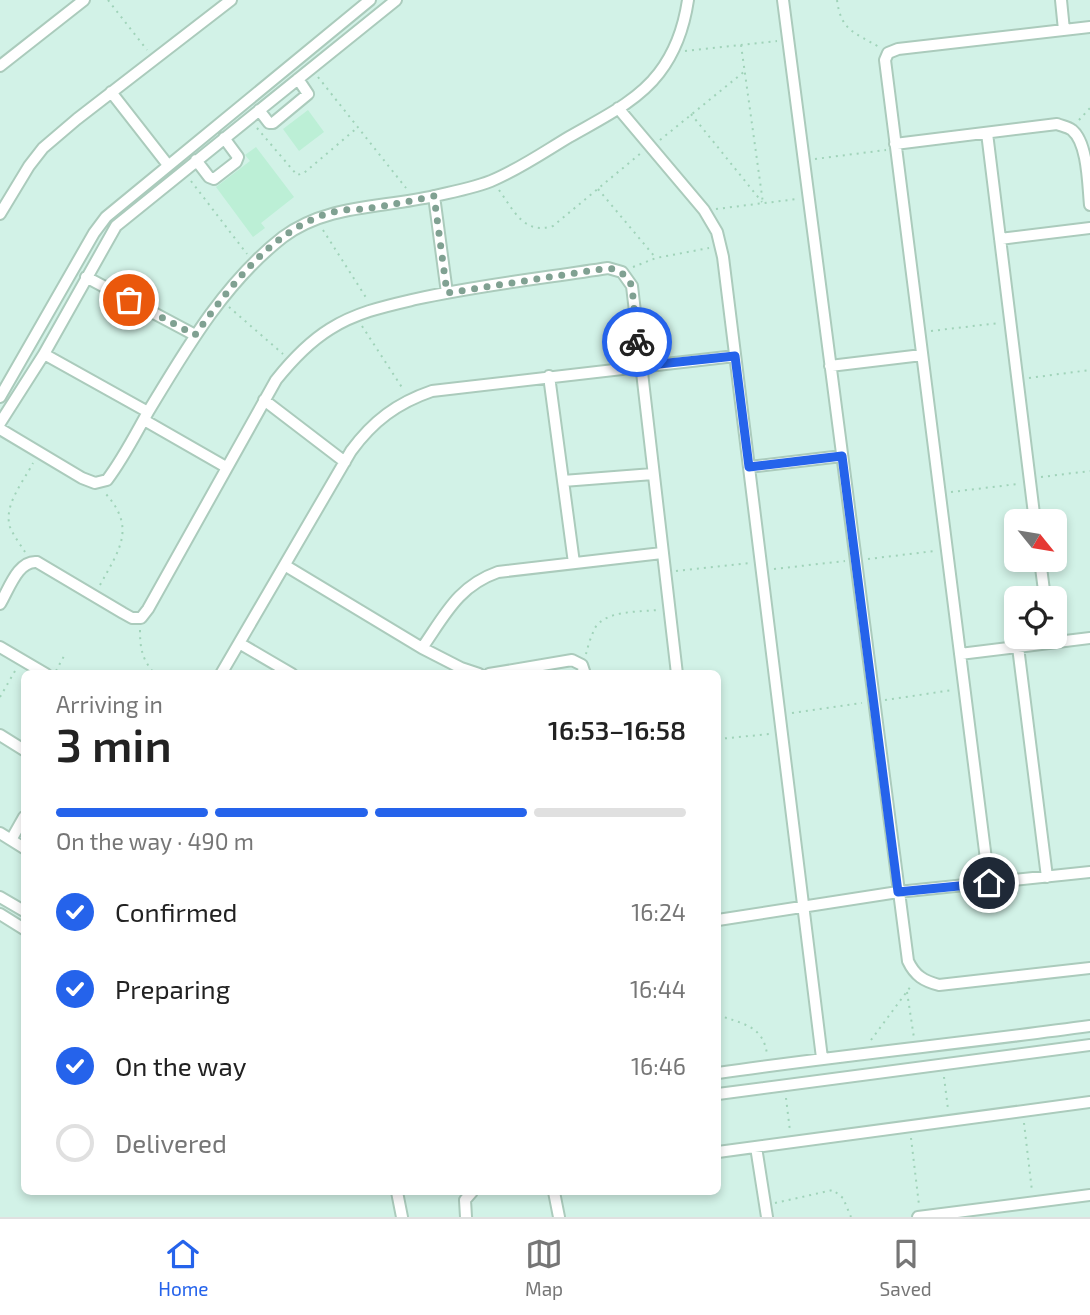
<!DOCTYPE html>
<html lang="en">
<head>
<meta charset="utf-8">
<style>
	:root { --surface:#fff; --page:#f6f6f6; --text:#222; --muted:#767676; --line:#e0e0e0; --accent:#2563eb }
	body { margin:0; font-family:"Exo 2",sans-serif; background:var(--page); color:var(--text); height:100vh; display:flex; flex-direction:column; font-size:26px; white-space:nowrap }
	* { box-sizing:border-box; margin:0 }
	p { font-size:23px; color:var(--muted) }
	.icon { flex:none; width:38px; height:38px; fill:none; stroke:currentColor; stroke-width:2; stroke-linecap:round; stroke-linejoin:round }
	.map { position:relative; flex:1; overflow:hidden }
	.drawer { position:absolute; left:21px; top:670px; width:700px; height:525px; display:flex; flex-direction:column; background:var(--surface); border-radius:10px; box-shadow:0 4px 10px #0003 }
	.drawer>* { flex:none }
	.needle { width:46px; rotate:120deg }
	.controls { position:absolute; left:1004px; top:509px; display:grid; gap:14px }
	.controls a { display:grid; place-items:center; width:63px; height:63px; border-radius:10px; background:var(--surface); box-shadow:0 4px 10px #0003; font-size:35px }
	.pin { position:absolute; display:grid; place-items:center; width:60px; height:60px; color:#fff; margin:-30px; border:4px solid #fff; border-radius:50%; box-shadow:0 2px 7px #0007 }
	.courier { position:absolute; display:grid; place-items:center; width:70px; height:70px; margin:-35px; border:5px solid #2563eb; border-radius:50%; background:#fff; color:#222; box-shadow:0 2px 9px #0007 }
	.head em { font-style:normal; font-weight:600 }
	.head div { display:flex; flex-direction:column-reverse }
	.head { display:flex; align-items:center; justify-content:space-between; height:119px; padding:0 35px }
	h1 { font-size:46px; font-weight:600; line-height:52px }
	.bar { display:grid; grid-template-columns:repeat(4,1fr); gap:10px 7px; align-content:center; height:84px; padding:0 35px }
	.bar i { height:9px; border-radius:5px; background:var(--line) }
	.bar .on { background:var(--accent) }
	.bar p { grid-column:span 4 }
	ol { padding:0 35px; list-style:none }
	li { display:flex; align-items:center; gap:21px; height:77px }
	li p { margin-inline-start:auto }
	li .icon { padding:7px; border-radius:50%; background:var(--accent); color:#fff; stroke-width:4 }
	li:last-child { color:var(--muted) }
	li i { width:38px; height:38px; border:4px solid var(--line); border-radius:50% }
	.dock { display:flex; justify-content:space-around; align-items:center; height:98px; border-top:2px solid var(--line); background:var(--surface); font-size:19px; color:var(--muted) }
	.dock a { display:grid; justify-items:center; gap:4px }
	.dock .on { color:var(--accent) }
	.map>svg:first-child { display:block }
	.residential { fill:#d2f2e7; fill-rule:evenodd }
	.building { fill:#bcefd6 }
	.lines { fill:none; stroke-linecap:round; stroke-linejoin:round }
	.minor-casing { stroke:#abcbbc; stroke-width:14 }
	.path { stroke:#a0d3b9; stroke-width:2; stroke-dasharray:2 5; stroke-linecap:butt }
	.minor { stroke:#fff; stroke-width:10 }
	.done { stroke:#80a192; stroke-width:7; stroke-dasharray:0 12.6 }
	.route { stroke:#2563eb; stroke-width:9 }
</style>
</head>
<body>
<div class="map">
<svg width="1090" height="1217" viewBox="0 0 1090 1217">
	<rect width="100%" height="100%" fill="#e3fbf4"/>
	<path class="residential" d="M0,0H1090V1217H0ZM1017,522H1055V560H1017ZM1017,598H1055V637H1017ZM24,674H718V1192H24Z"/>
	<path class="building" d="M308,110L324,132L299,151L283,129Z
		M256,147L294,197L261,223L265,228L253,237L216,187L250,161L245,155Z"/>
	<g class="lines">
		<g class="minor-casing">
			<path id="minor" d="M783,0L908,961C915,976 924,981 939,985L1090,968
				M1061,0L1064,30
				M0,66L84,0
				M111,92L168,165
				M618,108L704,210L717,232L723,257L822,1058
				M259,110L269,123H273L308,94L298,79
				M987,133L1035,522
				M895,144L1057,124C1062,126 1068,127 1072,130C1088,143 1088,185 1090,205
				M196,160L209,177L214,179L236,162L238,157L224,138
				M434,196L447,293
				M0,214L29,166L43,148L77,119L231,0
				M1000,239L1090,228
				M86,277L195,335
				M44,354L148,412
				M830,366L922,355
				M549,376L574,563
				M0,397L94,233L106,217L370,0
				M264,400L345,462
				M144,420L226,467
				M0,423L44,354L116,226L396,0
				M0,429L82,478L95,483L107,480C123,459 135,435 148,412C186,349 224,283 283,237C327,204 383,208 434,196C453,192 473,188 491,181C518,170 544,152 569,137C600,119 637,102 659,73C676,51 684,27 688,0
				M749,467L842,456
				M563,481L653,474
				M1040,560L1045,598
				M286,566L422,648L461,668L479,674
				M0,604C9,589 18,560 37,562L123,613L132,618H141L148,609L276,380C292,360 309,342 330,329C357,312 386,306 416,299C479,285 544,278 608,268L622,272L632,286L677,674
				M239,643L292,674
				M0,647L46,674
				M1018,647L1047,877
				M422,648C445,615 458,586 498,572L662,553
				M960,654L1090,638
				M221,674L351,451C373,421 397,403 432,391L735,356
				M489,674L572,660L582,665L585,674
				M0,735L24,750
				M0,833L24,848
				M11,840L24,817
				M989,883L885,60L888,53L898,49L1090,27
				M0,897L24,911
				M0,914L24,929
				M718,920L898,892L1090,872
				M718,1073C841,1055 966,1043 1090,1026
				M718,1094L1090,1045
				M756,1147L767,1217
				M718,1152L1090,1102
				M397,1192L402,1217
				M554,1192L559,1217
				M466,1217L465,1200L472,1192
				M918,1217L1090,1195"/>
		</g>
		<path class="path" d="M108,0L147,50
			M837,0C841,31 854,32 879,47
			M741,45L763,203
			M685,51L777,41
			M318,77L406,188
			M691,114L762,202
			M1079,120L1090,108
			M257,128L297,175L304,173L357,128
			M660,140L745,71
			M815,159L886,150
			M191,181L247,254
			M598,189L655,257
			M499,190C514,211 524,235 553,226L641,153
			M716,209L797,199
			M323,230L367,299
			M633,267L656,258L709,248
			M229,307L283,354
			M362,326L403,389
			M931,331L999,323
			M1029,378L1090,370
			M1041,477L1090,471
			M951,492L1018,484
			M25,552C20,544 13,535 10,527C3,505 24,481 33,463
			M868,559L935,551
			M774,569L845,561
			M676,571L750,563
			M100,585C119,550 137,528 105,493
			M140,630C140,648 142,660 155,674
			M586,654C588,646 591,636 595,628C606,610 639,612 658,610
			M56,671L64,656
			M0,697L15,671
			M885,700L953,690
			M792,713L862,703
			M718,739L770,734
			M907,992L914,1038
			M718,1015C742,1024 763,1025 767,1054
			M871,1040L911,986
			M944,1077L948,1109
			M786,1098L790,1131
			M1024,1123L1032,1191
			M911,1138L919,1205
			M775,1203L833,1190L843,1198L851,1217"/>
		<use href="#minor" class="minor"/>
	</g>
	<g class="lines">
		<path class="done" d="M129,300L195,335C230,287 273,228 333,212C343,209 355,210 365,209C389,205 411,201 434,196L447,293L608,268C620,270 626,275 632,286L637,342"/>
		<path class="route" d="M637,342L640,366L735,356L749,467L842,456L898,892L989,883"/>
	</g>
</svg>
<div class="controls">
<a><svg class="needle" viewBox="-14 -14 28 28"><path d="M0-13l5 13h-10z" fill="#e53935"/><path d="M0 13l5-13h-10z" fill="#767676"/></svg></a>
<a><svg class="icon" aria-label="locate" viewBox="0 0 24 24"><circle cx="12" cy="12" r="6"/><path d="M12 2v4M12 18v4M2 12h4M18 12h4"/></svg></a>
</div>
<div class="pin" style="left:129px;top:300px;background:#ea580c"><svg class="icon" aria-label="bag" viewBox="0 0 24 24"><path d="M5 8h14l-1 12H6zM9 8a3 3 0 0 1 6 0"/></svg></div>
<div class="pin" style="left:989px;top:883px;background:#1f2937"><svg class="icon" aria-label="home" viewBox="0 0 24 24"><path d="M3 11l9-7 9 7M6 9v11h12V9"/></svg></div>
<div class="courier" style="left:637px;top:342px"><svg class="icon" aria-label="bike" viewBox="0 0 24 24"><circle cx="6" cy="16" r="4"/><circle cx="18" cy="16" r="4"/><path d="M6 16l4-8h5l3 8M10 8l3 8H6M13 5h3"/></svg></div>
<section class="drawer">
<div class="head"><div><h1>3 min</h1><p>Arriving in</p></div><em>16:53–16:58</em></div>
<div class="bar"><i class="on"></i><i class="on"></i><i class="on"></i><i></i><p>On the way · 490 m</p></div>
<ol>
<li><svg class="icon" aria-label="check" viewBox="0 0 24 24"><path d="M5 12l5 5 9-10"/></svg>Confirmed<p>16:24</p></li>
<li><svg class="icon" aria-label="check" viewBox="0 0 24 24"><path d="M5 12l5 5 9-10"/></svg>Preparing<p>16:44</p></li>
<li><svg class="icon" aria-label="check" viewBox="0 0 24 24"><path d="M5 12l5 5 9-10"/></svg>On the way<p>16:46</p></li>
<li><i></i>Delivered</li>
</ol>
</section>
</div>
<nav class="dock">
<a class="on"><svg class="icon" aria-label="home" viewBox="0 0 24 24"><path d="M3 11l9-7 9 7M6 9v11h12V9"/></svg>Home</a>
<a><svg class="icon" aria-label="map" viewBox="0 0 24 24"><path d="M3 6l6-2 6 2 6-2v14l-6 2-6-2-6 2zM9 4v14M15 6v14"/></svg>Map</a>
<a><svg class="icon" aria-label="saved" viewBox="0 0 24 24"><path d="M7 4h10v16l-5-4-5 4z"/></svg>Saved</a>
</nav>
</body>
</html>
